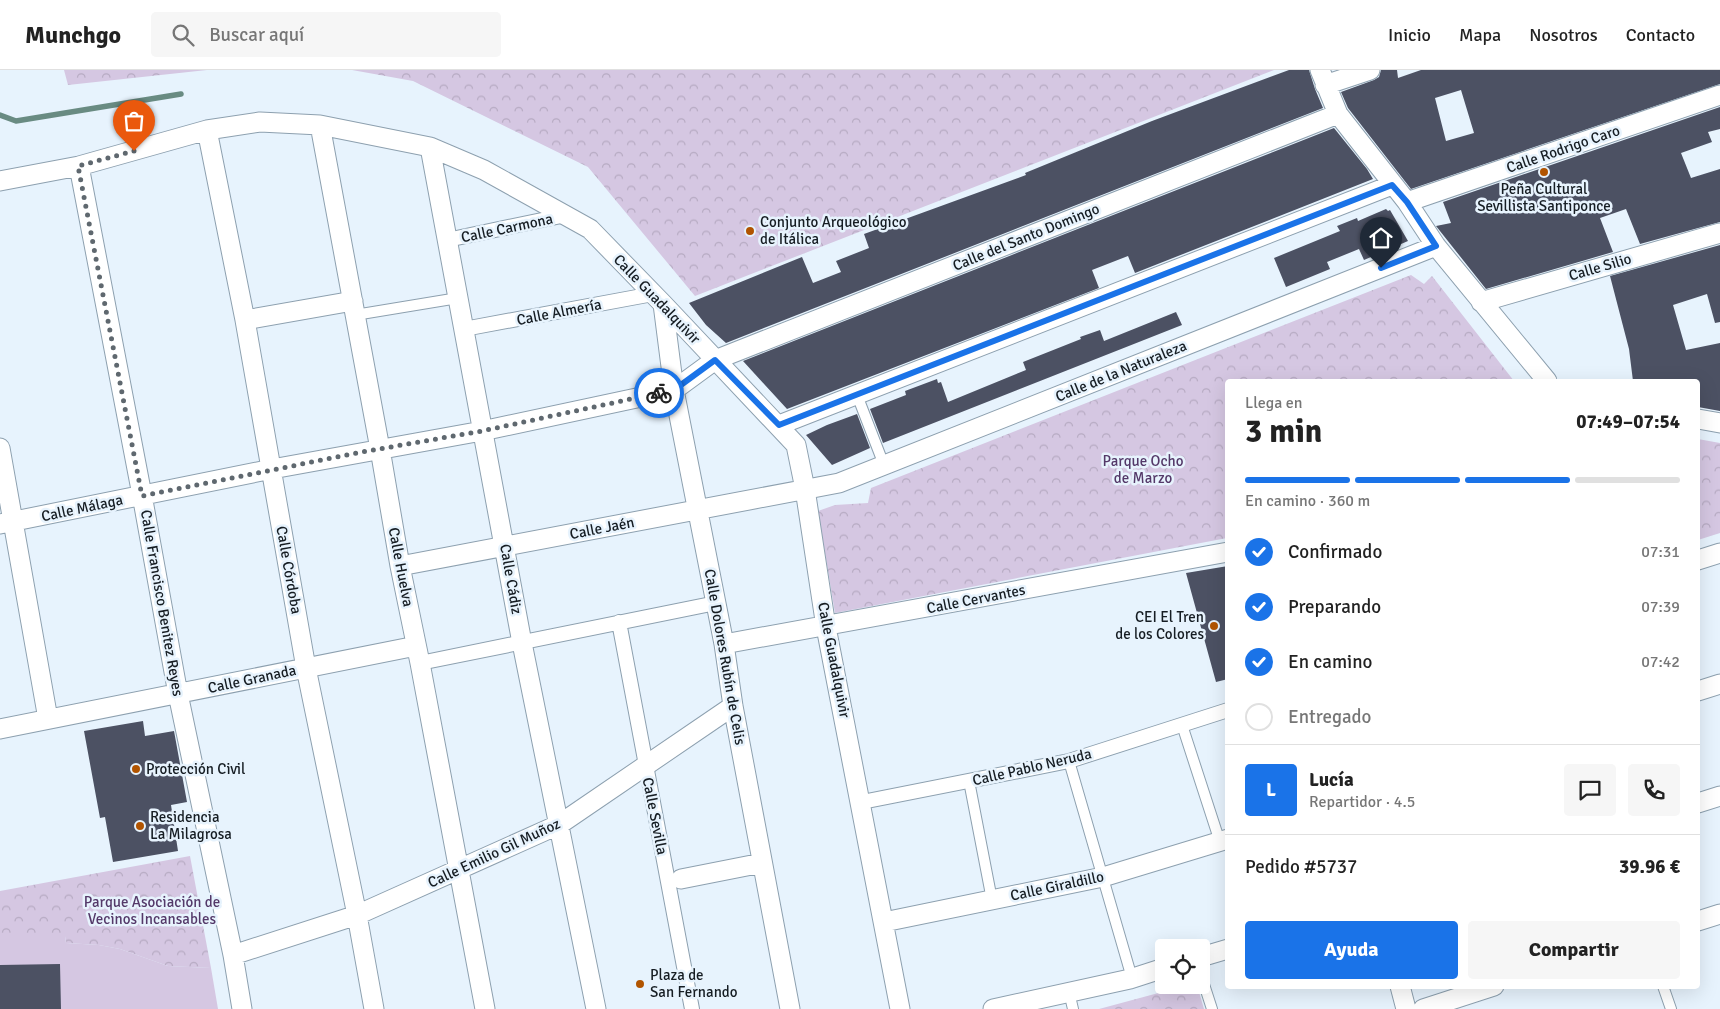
<!DOCTYPE html>
<html lang="es">
<head>
<meta charset="utf-8">
<style>
	:root { --surface:#fff; --page:#f6f6f6; --text:#222; --muted:#767676; --line:#e0e0e0; --accent:#1a73e8 }
	body { margin:0; font-family:Signika,sans-serif; background:var(--page); color:var(--text); height:100vh; display:flex; flex-direction:column; font-size:19px; white-space:nowrap }
	* { box-sizing:border-box; margin:0 }
	p { font-size:16px; color:var(--muted) }
	.icon { flex:none; width:28px; height:28px; fill:none; stroke:currentColor; stroke-width:2; stroke-linecap:round; stroke-linejoin:round }
	.map { position:relative; flex:1; overflow:hidden }
	.drawer { position:absolute; left:1225px; top:309px; width:475px; height:610px; display:flex; flex-direction:column; background:var(--surface); border-radius:5px; box-shadow:0 5px 20px #0002 }
	.drawer>* { flex:none }
	.controls { position:absolute; left:1155px; top:869px; display:grid; gap:10px }
	.controls a { display:grid; place-items:center; width:55px; height:55px; border-radius:5px; background:var(--surface); box-shadow:0 5px 20px #0002; font-size:25px }
	.pin { position:absolute; display:grid; place-items:center; width:42px; height:42px; color:#fff; margin:-51px -21px; border-radius:50% 50% 50% 0; rotate:-45deg; box-shadow:0 0 5px #0007 }
	.pin .icon { rotate:45deg }
	.courier { position:absolute; display:grid; place-items:center; width:50px; height:50px; margin:-25px; border:4px solid #1a73e8; border-radius:50%; background:#fff; color:#222; box-shadow:0 1px 6px #0007 }
	.head em { font-style:normal; font-weight:700 }
	.head div { display:flex; flex-direction:column-reverse }
	.head { display:flex; align-items:center; justify-content:space-between; height:85px; padding:0 20px }
	h1 { font-size:32px; font-weight:700; line-height:38px }
	.bar { display:grid; grid-template-columns:repeat(4,1fr); gap:8px 5px; align-content:center; height:60px; padding:0 20px }
	.bar i { height:6px; border-radius:4px; background:var(--line) }
	.bar .current { background:var(--accent) }
	.bar p { grid-column:span 4 }
	.line { display:flex; align-items:center; gap:12px; padding:0 20px; border-top:1px solid var(--line) }
	.line div { flex:1 }
	.round { display:grid; place-items:center; flex:none; width:52px; height:52px; border-radius:5px; background:var(--page) }
	ol { padding:0 20px; list-style:none }
	li { display:flex; align-items:center; gap:15px; height:55px }
	li p { margin-inline-start:auto }
	li .icon { padding:5px; border-radius:50%; background:var(--accent); color:#fff; stroke-width:4 }
	li:last-child { color:var(--muted) }
	li i { width:28px; height:28px; border:2px solid var(--line); border-radius:50% }
	.primary-button { display:flex; gap:10px; margin-top:auto; padding:10px 20px }
	.primary-button a { flex:1; height:58px; border-radius:5px; background:var(--accent); color:#fff; font-size:20px; font-weight:700; line-height:58px; text-align:center }
	.primary-button a+a { background:var(--page); color:var(--text) }
	header { display:flex; align-items:center; gap:30px; box-sizing:border-box; height:70px; padding:0 25px; background:var(--surface); border-bottom:1px solid var(--line) }
	header strong { font-size:24px }
	nav { display:flex; gap:28px; margin-inline-start:auto; font-size:18px }
	.search { width:350px; height:45px; background:var(--page); display:flex; align-items:center; gap:12px; box-sizing:border-box; padding:0 18px; border-radius:5px; color:var(--muted); font-size:19px }
	.map>svg:first-child { display:block }
	.park { fill:url(#park-crowns) }
	.pitch { fill:#d5c7e2 }
	.lines { fill:none; stroke-linecap:round; stroke-linejoin:round }
	.stream { stroke:#698b82; stroke-width:5.5 }
	.building { fill:#4c5163; fill-rule:evenodd }
	.service-casing { stroke:#8da0af; stroke-width:12 }
	.pedestrian-casing { stroke:#8da0af; stroke-width:16 }
	.minor-casing { stroke:#8da0af; stroke-width:21 }
	.service { stroke:#fff; stroke-width:10 }
	.pedestrian { stroke:#fff; stroke-width:14 }
	.minor { stroke:#fff; stroke-width:19 }
	.done { stroke:#5f686f; stroke-width:5; stroke-dasharray:0 9 }
	.route { stroke:#1a73e8; stroke-width:6 }
	.poi-dot { fill:#b15400; stroke:#e7f3fd; stroke-width:2 }
	.labels { text-anchor:middle; dominant-baseline:central; stroke-width:5; stroke-linejoin:round; paint-order:stroke }
	.street-label { font-size:15px; fill:#161d23; stroke:#e7f3fd }
	.poi-label { font-size:15px; fill:#161d23; stroke:#e7f3fd; text-anchor:start }
	.park-label { font-size:15px; fill:#543969; stroke:#e7f3fd }
</style>
</head>
<body>
<header>
<strong>Munchgo</strong>
<div class="search"><svg class="icon" aria-label="search" viewBox="0 0 24 24"><circle cx="10" cy="10" r="6"/><path d="M15 15l6 6"/></svg>Buscar aquí</div>
<nav><a>Inicio</a><a>Mapa</a><a>Nosotros</a><a>Contacto</a></nav>
</header>
<div class="map">
<svg width="1720" height="939" viewBox="0 0 1720 939">
	<defs>
		<pattern id="park-crowns" width="20" height="18" patternUnits="userSpaceOnUse" patternTransform="scale(1.25)"><rect width="20" height="18" fill="#d5c7e2"/><path d="M2 6a3 3 0 1 1 6 0M12 15a3 3 0 1 1 6 0" fill="none" stroke="#b6aac2"/></pattern>
	</defs>
	<rect width="100%" height="100%" fill="#e7f3fd"/>
	<path class="park" d="M64,0H207L68,15Z
		M352,0H1274L695,226L588,97L413,11Z
		M1411,205L1424,214L1432,206L1514,311H1228L1227,468L835,543L818,441L835,435L868,433L871,418Z
		M1698,369L1720,373V463L1698,470Z
		M190,786L211,898L168,896L120,879L99,875L66,873L65,866H0V821Z
		M1188,915H1197L1204,939H1099Z"/>
	<path class="pitch" d="M0,866H65L66,873L99,875L120,879L168,896L211,898L218,939H0Z"/>
	<g class="lines">
		<path class="stream" d="M0,45L16,51L181,24"/>
	</g>
	<path class="building" d="M1289,0H1309L1315,19L1323,38L726,273L706,255L689,233L802,187L813,213L841,202L836,191L869,178L864,164L1026,105L1025,103L1152,51Z
		M1381,0H1397L1398,8L1421,0H1720V14L1411,119L1348,38L1341,22L1374,10L1379,7ZM1461,20L1474,63L1446,71L1435,28Z
		M1720,37V59L1708,62L1712,72L1681,83L1691,108L1720,99V152L1640,174L1626,139L1600,148L1613,182L1486,219L1436,156L1451,153L1443,132Z
		M1334,58L1367,99L1373,109L1135,203L1128,186L1092,200L1099,218L787,339L743,291Z
		M1386,139L1388,141L1390,140L1408,171L1364,190L1359,179L1327,192L1330,199L1286,217L1274,188L1340,161L1337,156L1357,148L1358,151Z
		M1720,175V252L1715,253L1707,224L1673,235L1686,280L1720,273V341L1698,337V311H1633L1629,279L1610,206Z
		M1176,242L1182,255L883,373L870,339L906,325L905,321L937,309L938,313L941,312L948,332L1026,300L1023,292L1081,269L1080,267L1100,260L1104,271Z
		M857,344L870,378L832,395L806,365L827,355Z
		M1228,496V609L1216,612L1186,503Z
		M143,651L145,666L174,661L187,732L171,735L178,781L113,792L105,747L100,748L84,661Z
		M60,894L61,939H0V895Z"/>
	<g class="lines">
		<g class="service-casing">
			<path id="service" d="M355,245L458,228
				M857,325L884,395
				M1182,655L1220,772
				M1069,691L1132,908
				M969,711L992,830
				M1201,905L1212,939
				M1663,916L1671,939
				M1069,922L1073,939"/>
		</g>
		<g class="pedestrian-casing">
			<path id="pedestrian" d="M447,170L566,145
				M464,259L653,224
				M619,552L692,939
				M420,593L716,533
				M862,732L1069,691L1228,640"/>
		</g>
		<g class="minor-casing">
			<path id="minor" d="M1320,0L1338,44L1407,132L1436,176L1547,311
				M1325,15L1370,0
				M320,55L380,379L400,496L420,593L485,939
				M207,60L245,250L306,598L357,845L374,939
				M430,77L522,573L596,939
				M79,96L142,425L178,624L233,885L242,939
				M0,111L79,96L207,60L260,52L320,55L430,77L484,100L590,159L663,234L796,375L805,419L826,557L900,939
				M1407,132L1720,25
				M1481,232L1720,163
				M663,234L674,320L724,574L733,636L790,939
				M245,250L353,231
				M1698,349L1720,353
				M779,355L1392,115
				M0,378L48,649
				M0,454L272,399L482,361L674,320L715,290L1338,44
				M1698,490L1720,483
				M400,496L839,413L1436,176
				M724,574L1228,482
				M1698,621L1720,614
				M0,659L416,576
				M1698,733L1720,726
				M681,809L762,793
				M1698,851L1720,844
				M884,852L1103,807L1228,769
				M233,885L357,845L560,754L733,636
				M1201,887L1228,879
				M1400,916L1406,939
				M993,939L1130,909L1164,898
				M1423,939L1494,916"/>
		</g>
		<use href="#service" class="service"/>
		<use href="#pedestrian" class="pedestrian"/>
		<use href="#minor" class="minor"/>
	</g>
	<g class="lines">
		<path class="done" d="M134,81L78,96L142,426L362,382L482,361L659,323"/>
		<path class="route" d="M659,323L674,320L715,290L779,355L1392,115L1407,132L1436,176L1381,198"/>
	</g>
	<g class="poi-dot">
		<circle cx="1544" cy="102" r="5"/>
		<circle cx="750" cy="161" r="5"/>
		<circle cx="1214" cy="556" r="5"/>
		<circle cx="136" cy="699" r="5"/>
		<circle cx="140" cy="756" r="5"/>
		<circle cx="640" cy="914" r="5"/>
	</g>
	<g class="labels">
		<g class="street-label">
			<text transform="translate(1563 79) rotate(-19)">Calle Rodrigo Caro</text>
			<text transform="translate(507 158) rotate(-12)">Calle Carmona</text>
			<text transform="translate(1026 167) rotate(-22)">Calle del Santo Domingo</text>
			<text transform="translate(1600 197) rotate(-16)">Calle Silio</text>
			<text transform="translate(657 229) rotate(46)">Calle Guadalquivir</text>
			<text transform="translate(559 242) rotate(-11)">Calle Almería</text>
			<text transform="translate(1121 301) rotate(-22)">Calle de la Naturaleza</text>
			<text transform="translate(82 438) rotate(-12)">Calle Málaga</text>
			<text transform="translate(602 458) rotate(-11)">Calle Jaén</text>
			<text transform="translate(401 497) rotate(79)">Calle Huelva</text>
			<text transform="translate(289 500) rotate(80)">Calle Córdoba</text>
			<text transform="translate(511 509) rotate(80)">Calle Cádiz</text>
			<text transform="translate(976 529) rotate(-11)">Calle Cervantes</text>
			<text transform="translate(162 533) rotate(80)">Calle Francisco Benitez Reyes</text>
			<text transform="translate(725 587) rotate(80)">Calle Dolores Rubín de Celis</text>
			<text transform="translate(834 590) rotate(79)">Calle Guadalquivir</text>
			<text transform="translate(252 609) rotate(-12)">Calle Granada</text>
			<text transform="translate(1032 697) rotate(-13)">Calle Pablo Neruda</text>
			<text transform="translate(655 746) rotate(79)">Calle Sevilla</text>
			<text transform="translate(494 783) rotate(-25)">Calle Emilio Gil Muñoz</text>
			<text transform="translate(1057 816) rotate(-12)">Calle Giraldillo</text>
		</g>
		<g class="poi-label">
			<text x="1544" y="119" text-anchor="middle">Peña Cultural<tspan x="1544" dy="17">Sevillista Santiponce</tspan></text>
			<text x="760" y="152">Conjunto Arqueológico<tspan x="760" dy="17">de Itálica</tspan></text>
			<text x="1204" y="547" text-anchor="end">CEI El Tren<tspan x="1204" dy="17">de los Colores</tspan></text>
			<text x="146" y="699">Protección Civil</text>
			<text x="150" y="747">Residencia<tspan x="150" dy="17">La Milagrosa</tspan></text>
			<text x="650" y="905">Plaza de<tspan x="650" dy="17">San Fernando</tspan></text>
		</g>
		<g class="park-label">
			<text x="1143" y="391">Parque Ocho<tspan x="1143" dy="17">de Marzo</tspan></text>
			<text x="152" y="832">Parque Asociación de<tspan x="152" dy="17">Vecinos Incansables</tspan></text>
		</g>
	</g>
</svg>
<div class="controls">
<a><svg class="icon" aria-label="locate" viewBox="0 0 24 24"><circle cx="12" cy="12" r="6"/><path d="M12 2v4M12 18v4M2 12h4M18 12h4"/></svg></a>
</div>
<div class="pin" style="left:134px;top:81px;background:#ea580c"><svg class="icon" aria-label="bag" viewBox="0 0 24 24"><path d="M5 8h14l-1 12H6zM9 8a3 3 0 0 1 6 0"/></svg></div>
<div class="pin" style="left:1381px;top:198px;background:#1f2937"><svg class="icon" aria-label="home" viewBox="0 0 24 24"><path d="M3 11l9-7 9 7M6 9v11h12V9"/></svg></div>
<div class="courier" style="left:659px;top:323px"><svg class="icon" aria-label="bike" viewBox="0 0 24 24"><circle cx="6" cy="16" r="4"/><circle cx="18" cy="16" r="4"/><path d="M6 16l4-8h5l3 8M10 8l3 8H6M13 5h3"/></svg></div>
<section class="drawer">
<div class="head"><div><h1>3 min</h1><p>Llega en</p></div><em>07:49–07:54</em></div>
<div class="bar"><i class="current"></i><i class="current"></i><i class="current"></i><i></i><p>En camino · 360 m</p></div>
<ol>
<li><svg class="icon" aria-label="check" viewBox="0 0 24 24"><path d="M5 12l5 5 9-10"/></svg>Confirmado<p>07:31</p></li>
<li><svg class="icon" aria-label="check" viewBox="0 0 24 24"><path d="M5 12l5 5 9-10"/></svg>Preparando<p>07:39</p></li>
<li><svg class="icon" aria-label="check" viewBox="0 0 24 24"><path d="M5 12l5 5 9-10"/></svg>En camino<p>07:42</p></li>
<li><i></i>Entregado</li>
</ol>
<div class="line" style="height:90px"><b class="round" style="background:var(--accent);color:#fff">L</b><div><b>Lucía</b><p>Repartidor · 4.5</p></div><a class="round"><svg class="icon" aria-label="chat" viewBox="0 0 24 24"><path d="M4 5h16v11H9l-5 4z"/></svg></a><a class="round"><svg class="icon" aria-label="phone" viewBox="0 0 24 24"><path d="M5 4h4l2 5-3 2q2 4 5 5l2-3 5 2v4C11 20 4 13 5 4z"/></svg></a></div>
<div class="line" style="height:65px"><div>Pedido #5737</div><b>39.96 €</b></div>
<div class="primary-button"><a>Ayuda</a><a>Compartir</a></div>
</section>
</div>
</body>
</html>
